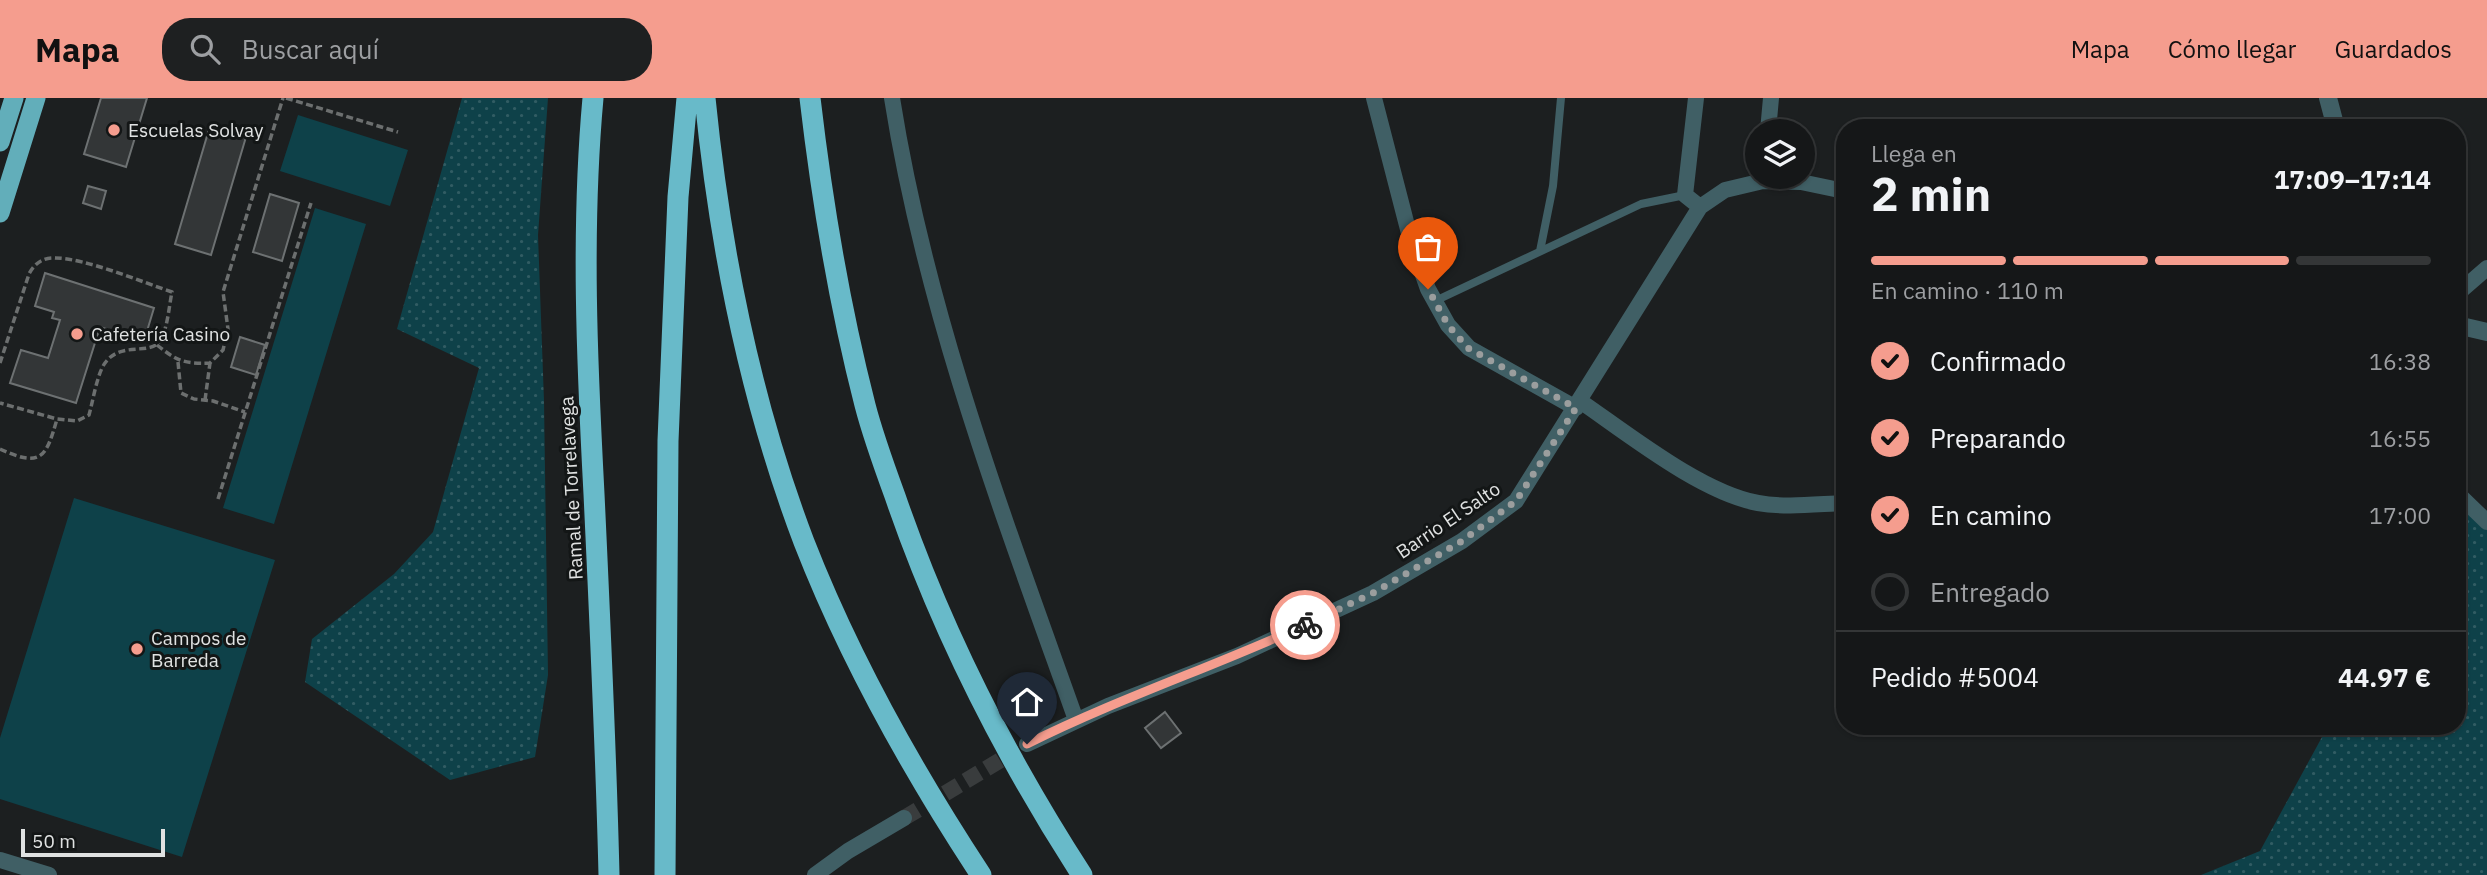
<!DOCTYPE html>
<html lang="es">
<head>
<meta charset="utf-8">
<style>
	:root { --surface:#151718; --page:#1e2021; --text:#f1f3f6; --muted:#9d9fa2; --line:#343637; --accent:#f59d8e }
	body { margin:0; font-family:"IBM Plex Sans",sans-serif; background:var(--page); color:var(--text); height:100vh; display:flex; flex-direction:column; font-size:26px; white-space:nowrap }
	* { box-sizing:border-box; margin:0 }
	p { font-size:23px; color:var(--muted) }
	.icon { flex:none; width:38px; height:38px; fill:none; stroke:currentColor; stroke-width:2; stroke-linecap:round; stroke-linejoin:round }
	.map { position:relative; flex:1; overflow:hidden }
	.drawer { position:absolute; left:1836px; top:21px; width:630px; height:616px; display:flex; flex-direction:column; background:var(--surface); border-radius:28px; box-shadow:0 2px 5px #0004,0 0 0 2px var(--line) }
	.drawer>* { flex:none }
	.buttons { position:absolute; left:1745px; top:21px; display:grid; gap:14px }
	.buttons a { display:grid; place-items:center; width:70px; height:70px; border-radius:50%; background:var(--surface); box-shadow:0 2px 5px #0004,0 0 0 2px var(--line); font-size:35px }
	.scale { position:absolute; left:21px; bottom:18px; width:144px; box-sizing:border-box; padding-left:7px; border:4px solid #e0e2e2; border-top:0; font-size:19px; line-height:24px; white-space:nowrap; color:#e0e2e2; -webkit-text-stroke:5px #131616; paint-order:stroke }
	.pin { position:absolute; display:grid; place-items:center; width:60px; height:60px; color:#fff; margin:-72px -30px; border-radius:50% 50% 50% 0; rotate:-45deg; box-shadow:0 0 7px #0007 }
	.pin .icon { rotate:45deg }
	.courier { position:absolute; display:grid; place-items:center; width:70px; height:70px; margin:-35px; border:5px solid #f59d8e; border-radius:50%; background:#fff; color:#222; box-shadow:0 2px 9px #0007 }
	.overview em { font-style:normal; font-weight:700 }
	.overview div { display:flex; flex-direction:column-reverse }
	.overview { display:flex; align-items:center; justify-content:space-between; height:119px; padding:0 35px }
	h1 { font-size:46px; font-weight:700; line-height:52px }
	.bar { display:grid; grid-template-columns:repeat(4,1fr); gap:10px 7px; align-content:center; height:84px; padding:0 35px }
	.bar i { height:9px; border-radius:5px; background:var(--line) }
	.bar .active { background:var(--accent) }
	.bar p { grid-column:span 4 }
	.line { display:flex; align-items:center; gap:18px; padding:0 35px; border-top:2px solid var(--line) }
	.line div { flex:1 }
	ol { padding:0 35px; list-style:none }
	li { display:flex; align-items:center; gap:21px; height:77px }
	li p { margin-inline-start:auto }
	li .icon { padding:7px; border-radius:50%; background:var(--accent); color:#111; stroke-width:4 }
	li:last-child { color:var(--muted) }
	li i { width:38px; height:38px; border:4px solid var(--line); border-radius:50% }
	header { display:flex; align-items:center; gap:42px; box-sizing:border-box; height:98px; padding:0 35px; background:var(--accent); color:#111 }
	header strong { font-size:33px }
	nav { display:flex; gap:38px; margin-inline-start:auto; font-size:24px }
	.search { width:490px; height:63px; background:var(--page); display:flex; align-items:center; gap:18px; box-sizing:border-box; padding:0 24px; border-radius:28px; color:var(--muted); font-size:26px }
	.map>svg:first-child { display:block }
	.grass { fill:url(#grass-dots) }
	.park { fill:#0e4149 }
	.building { fill:#333637; stroke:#6d7172; stroke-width:2 }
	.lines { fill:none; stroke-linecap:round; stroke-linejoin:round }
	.minor-tunnel { stroke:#393c3d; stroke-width:16; stroke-dasharray:16 8; stroke-linecap:butt }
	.path { stroke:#6c6f6f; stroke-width:3.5; stroke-dasharray:7 3.5; stroke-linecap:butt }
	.service { stroke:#405f65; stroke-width:8 }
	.minor { stroke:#405f65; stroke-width:16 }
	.tertiary { stroke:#405f65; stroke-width:18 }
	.trunk { stroke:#62aeba; stroke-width:19 }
	.motorway { stroke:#68bac9; stroke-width:21 }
	.done { stroke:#9b9e9e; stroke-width:7; stroke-dasharray:0 12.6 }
	.route { stroke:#f59d8e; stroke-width:9 }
	.poi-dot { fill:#f59d8e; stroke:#131616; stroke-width:2.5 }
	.labels { text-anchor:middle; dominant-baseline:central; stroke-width:6; stroke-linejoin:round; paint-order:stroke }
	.poi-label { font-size:19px; fill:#e0e2e2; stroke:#131616; text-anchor:start }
	.street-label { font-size:19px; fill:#e0e2e2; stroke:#131616 }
</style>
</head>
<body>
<header>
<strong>Mapa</strong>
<div class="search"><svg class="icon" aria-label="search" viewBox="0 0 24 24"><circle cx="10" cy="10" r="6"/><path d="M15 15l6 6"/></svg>Buscar aquí</div>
<nav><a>Mapa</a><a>Cómo llegar</a><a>Guardados</a></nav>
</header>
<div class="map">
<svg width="2487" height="777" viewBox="0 0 2487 777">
	<defs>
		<pattern id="grass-dots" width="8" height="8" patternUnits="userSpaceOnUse" patternTransform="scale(1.75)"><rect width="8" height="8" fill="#0e4149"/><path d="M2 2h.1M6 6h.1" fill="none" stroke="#315c63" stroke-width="1.8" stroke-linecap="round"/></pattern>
	</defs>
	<rect width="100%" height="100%" fill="#1c1f20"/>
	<path class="grass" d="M462,0H548L538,137L544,303L548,577L535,659L450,682L305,584L312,541L394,476L433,434L479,270L397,231Z
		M2457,395L2487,432V777H2201L2260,753L2328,628H2457Z"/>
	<path class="park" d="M298,17L408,52L390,108L280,73Z
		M315,110L366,126L274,426L223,410Z
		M74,400L275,462L182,759L0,701V640Z"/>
	<path class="building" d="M101,0H147L126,69L84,56Z
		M210,28L246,39L211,157L175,146Z
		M88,88L106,93L101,111L83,105Z
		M270,96L299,105L282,163L253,154Z
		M45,175L154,210L144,243L100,229L76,305L10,285L21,252L48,260L60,222L52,220L54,214L35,208Z
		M240,239L265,247L256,277L231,269Z
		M1165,614L1181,635L1161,650L1145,630Z"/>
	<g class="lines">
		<path class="minor-tunnel" d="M904,720L1019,651"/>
		<path class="path" d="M286,0L398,34
			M157,247C177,263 184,266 210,265L223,252L228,231L223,194L283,0
			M178,264L181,295L194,301L213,303L245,314
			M0,265L29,176C34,166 43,159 55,160C85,160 142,184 172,194C169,208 168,228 161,241C153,259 121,242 105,265C97,276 93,303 89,317L77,323L57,321L0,305
			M205,302L210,265
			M0,351C41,370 46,360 57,321
			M218,401L311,105"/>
		<path class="service" d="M1540,153L1553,88L1561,0
			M1435,203L1641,106L1685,97"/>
		<path class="minor" d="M892,0C926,215 1003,417 1076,622
			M1374,0L1411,143L1428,191L1448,227L1469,250L1576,310
			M1696,0L1685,97L1700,109
			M1768,33L1771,0
			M2457,196L2487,170
			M1580,303C1628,336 1702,395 1758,405C1785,410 1817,406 1844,405
			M2457,395L2487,424
			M1027,646L1108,608L1237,558L1373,495L1462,443L1516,403L1700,109L1725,92L1763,83L1801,84L1844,93
			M0,762L49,777
			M815,777L848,753L904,720"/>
		<path class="tertiary" d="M2328,0L2336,30
			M2457,227L2487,234"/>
		<path class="trunk" d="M0,44L14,0
			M0,115L36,0"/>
		<path class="motorway" d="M593,0C581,132 587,264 594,396C600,523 606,650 609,777
			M705,0C720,151 750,302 804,444C850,562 912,672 981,777
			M810,0C822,103 839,206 865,307C873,338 884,368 895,398C941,532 1005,658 1082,777
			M665,777L668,343L678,99L687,0"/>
	</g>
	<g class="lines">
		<path class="done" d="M1305,527L1373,495L1462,443L1516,403L1576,310L1468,250L1448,227L1428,191"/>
		<path class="route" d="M1027,646C1117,601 1213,569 1305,527"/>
	</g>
	<g class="poi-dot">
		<circle cx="114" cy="32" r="7"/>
		<circle cx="77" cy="236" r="7"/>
		<circle cx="137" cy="551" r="7"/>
	</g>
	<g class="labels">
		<g class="poi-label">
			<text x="128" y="32">Escuelas Solvay</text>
			<text x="91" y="236">Cafetería Casino</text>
			<text x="151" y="540">Campos de<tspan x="151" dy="22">Barreda</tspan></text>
		</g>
		<g class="street-label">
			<text transform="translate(571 390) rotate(-93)">Ramal de Torrelavega</text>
			<text transform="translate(1448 422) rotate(-34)">Barrio El Salto</text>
		</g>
	</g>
</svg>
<div class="buttons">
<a><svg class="icon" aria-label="layers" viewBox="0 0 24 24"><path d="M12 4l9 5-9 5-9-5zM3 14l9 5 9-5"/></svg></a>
</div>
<div class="scale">50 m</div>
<div class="pin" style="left:1428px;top:191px;background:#ea580c"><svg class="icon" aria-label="bag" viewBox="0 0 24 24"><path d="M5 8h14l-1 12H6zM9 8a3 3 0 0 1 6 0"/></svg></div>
<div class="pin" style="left:1027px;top:646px;background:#1f2937"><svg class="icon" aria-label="home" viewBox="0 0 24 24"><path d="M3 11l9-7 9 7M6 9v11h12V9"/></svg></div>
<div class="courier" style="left:1305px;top:527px"><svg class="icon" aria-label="bike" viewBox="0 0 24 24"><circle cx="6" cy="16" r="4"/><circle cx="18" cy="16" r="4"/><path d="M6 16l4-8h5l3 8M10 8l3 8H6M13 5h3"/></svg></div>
<section class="drawer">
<div class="overview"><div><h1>2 min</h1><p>Llega en</p></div><em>17:09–17:14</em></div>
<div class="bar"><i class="active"></i><i class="active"></i><i class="active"></i><i></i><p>En camino · 110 m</p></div>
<ol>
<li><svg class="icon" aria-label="check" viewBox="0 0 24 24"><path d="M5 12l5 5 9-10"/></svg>Confirmado<p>16:38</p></li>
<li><svg class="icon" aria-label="check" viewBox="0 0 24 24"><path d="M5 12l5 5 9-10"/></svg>Preparando<p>16:55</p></li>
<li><svg class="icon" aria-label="check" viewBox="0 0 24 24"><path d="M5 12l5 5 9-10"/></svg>En camino<p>17:00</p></li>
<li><i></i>Entregado</li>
</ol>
<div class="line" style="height:91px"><div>Pedido #5004</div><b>44.97 €</b></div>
</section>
</div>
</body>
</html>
